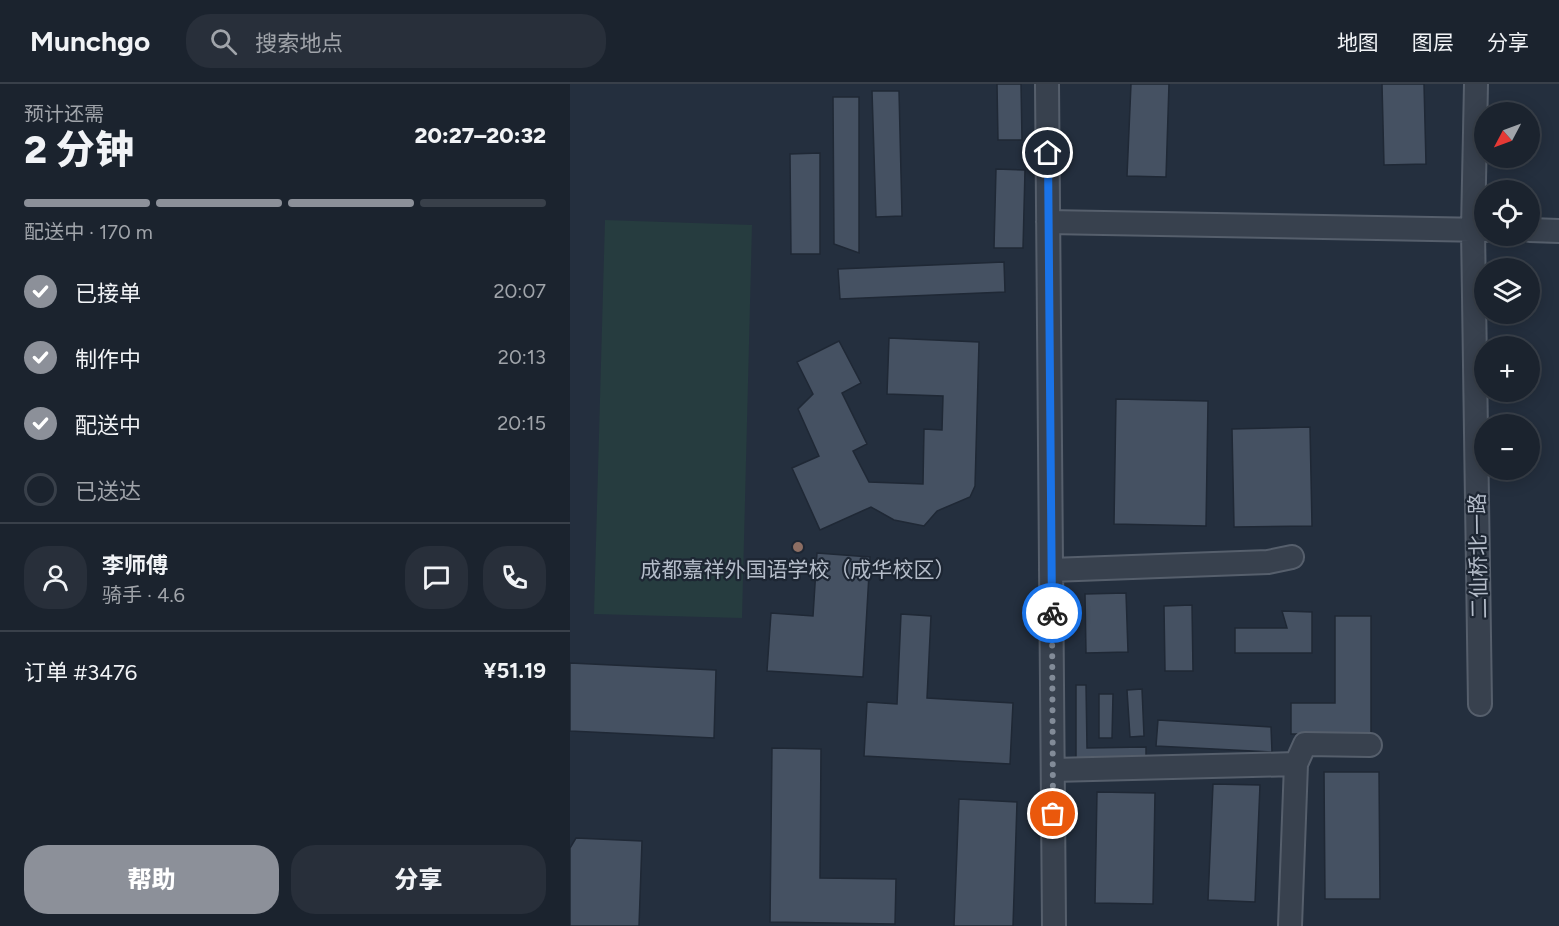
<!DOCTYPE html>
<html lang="zh">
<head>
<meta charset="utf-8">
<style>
	:root { --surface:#1b232e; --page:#282f3a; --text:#f1f3f6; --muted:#a0a4aa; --line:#39404a; --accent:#8c9099 }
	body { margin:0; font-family:Figtree,"Noto Sans SC",sans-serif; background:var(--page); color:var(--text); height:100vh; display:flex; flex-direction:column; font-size:22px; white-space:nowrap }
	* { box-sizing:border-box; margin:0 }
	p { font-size:20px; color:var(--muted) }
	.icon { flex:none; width:33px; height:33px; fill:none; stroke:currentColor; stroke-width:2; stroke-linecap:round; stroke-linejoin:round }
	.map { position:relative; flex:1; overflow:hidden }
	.details { display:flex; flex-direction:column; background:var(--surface); width:570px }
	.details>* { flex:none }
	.needle { width:39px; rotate:229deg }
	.fabs { position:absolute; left:904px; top:18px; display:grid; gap:12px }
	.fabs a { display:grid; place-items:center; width:66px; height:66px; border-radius:50%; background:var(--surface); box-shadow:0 3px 15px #0003,0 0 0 2px var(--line); font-size:30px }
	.pin { position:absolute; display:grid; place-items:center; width:51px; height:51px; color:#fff; margin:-26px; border:3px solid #fff; border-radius:50%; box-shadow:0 2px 6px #0007 }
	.courier { position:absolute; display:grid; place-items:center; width:60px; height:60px; margin:-30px; border:4px solid #1a73e8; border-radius:50%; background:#fff; color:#222; box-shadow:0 2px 8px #0007 }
	.headline em { font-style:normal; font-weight:800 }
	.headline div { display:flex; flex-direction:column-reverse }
	.headline { display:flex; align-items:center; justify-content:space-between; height:102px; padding:0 24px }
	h1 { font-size:39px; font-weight:800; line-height:45px }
	.bar { display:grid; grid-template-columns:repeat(4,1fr); gap:9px 6px; align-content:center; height:72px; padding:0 24px }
	.bar i { height:8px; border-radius:4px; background:var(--line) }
	.bar .selected { background:var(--accent) }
	.bar p { grid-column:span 4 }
	.line { display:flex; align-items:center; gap:15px; padding:0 24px; border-top:2px solid var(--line) }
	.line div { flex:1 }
	.round { display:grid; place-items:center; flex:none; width:63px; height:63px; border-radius:24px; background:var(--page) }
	ol { padding:0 24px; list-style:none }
	li { display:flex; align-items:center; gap:18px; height:66px }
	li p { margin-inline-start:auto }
	li .icon { padding:6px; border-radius:50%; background:var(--accent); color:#fff; stroke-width:4 }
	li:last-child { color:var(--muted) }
	li i { width:33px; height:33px; border:3px solid var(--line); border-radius:50% }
	.action { display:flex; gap:12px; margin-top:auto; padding:12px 24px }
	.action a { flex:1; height:69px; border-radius:24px; background:var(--accent); color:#fff; font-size:24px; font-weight:800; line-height:69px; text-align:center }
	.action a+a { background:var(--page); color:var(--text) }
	header { display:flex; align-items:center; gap:36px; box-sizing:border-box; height:84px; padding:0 30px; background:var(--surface); border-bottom:2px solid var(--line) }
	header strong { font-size:28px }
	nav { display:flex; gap:33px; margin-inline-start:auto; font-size:21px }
	.search { width:420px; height:54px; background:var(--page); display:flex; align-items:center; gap:15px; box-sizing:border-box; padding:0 21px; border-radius:24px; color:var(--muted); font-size:22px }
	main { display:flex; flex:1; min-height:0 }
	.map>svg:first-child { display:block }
	.green { fill:#263c3f }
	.building { fill:#455162; stroke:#1f2835; stroke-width:1.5 }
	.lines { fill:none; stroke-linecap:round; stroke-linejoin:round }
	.minor-casing { stroke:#565f6c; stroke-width:26 }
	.minor { stroke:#38414e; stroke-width:22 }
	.done { stroke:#828b98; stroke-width:6; stroke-dasharray:0 10.8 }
	.route { stroke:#1a73e8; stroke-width:8 }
	.education-dot { fill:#8d6e63; stroke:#1d2633; stroke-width:2 }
	.labels { text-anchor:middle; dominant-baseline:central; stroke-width:4.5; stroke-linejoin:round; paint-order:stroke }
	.street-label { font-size:21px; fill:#b4bcc9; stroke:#1d2633 }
	.poi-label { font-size:21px; fill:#b4bcc9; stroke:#1d2633 }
</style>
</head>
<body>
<header>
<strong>Munchgo</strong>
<div class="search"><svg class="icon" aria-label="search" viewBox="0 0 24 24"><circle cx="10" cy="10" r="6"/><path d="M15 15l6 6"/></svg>搜索地点</div>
<nav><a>地图</a><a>图层</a><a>分享</a></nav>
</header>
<main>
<section class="details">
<div class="headline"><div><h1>2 分钟</h1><p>预计还需</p></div><em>20:27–20:32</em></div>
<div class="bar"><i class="selected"></i><i class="selected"></i><i class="selected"></i><i></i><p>配送中 · 170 m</p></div>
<ol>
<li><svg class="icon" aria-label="check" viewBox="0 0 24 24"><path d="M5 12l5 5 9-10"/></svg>已接单<p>20:07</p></li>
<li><svg class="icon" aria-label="check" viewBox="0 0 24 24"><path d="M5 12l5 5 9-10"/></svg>制作中<p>20:13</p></li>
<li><svg class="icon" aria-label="check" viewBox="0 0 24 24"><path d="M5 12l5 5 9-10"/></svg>配送中<p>20:15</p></li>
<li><i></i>已送达</li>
</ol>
<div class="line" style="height:108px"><a class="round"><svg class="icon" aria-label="person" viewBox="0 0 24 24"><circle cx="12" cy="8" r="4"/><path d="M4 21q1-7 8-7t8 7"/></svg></a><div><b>李师傅</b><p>骑手 · 4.6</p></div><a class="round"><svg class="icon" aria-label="chat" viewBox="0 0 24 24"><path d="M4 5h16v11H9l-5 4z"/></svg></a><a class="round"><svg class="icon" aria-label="phone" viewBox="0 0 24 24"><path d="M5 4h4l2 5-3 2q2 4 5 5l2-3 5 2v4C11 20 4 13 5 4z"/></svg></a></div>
<div class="line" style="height:78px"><div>订单 #3476</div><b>¥51.19</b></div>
<div class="action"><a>帮助</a><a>分享</a></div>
</section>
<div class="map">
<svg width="989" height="842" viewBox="0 0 989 842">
	<rect width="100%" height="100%" fill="#242f3e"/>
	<path class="green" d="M35,136L182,141L172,534L24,530Z"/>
	<path class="building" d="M427,0H451L452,56H428Z
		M561,0H599L596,93L557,92Z
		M812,0H854L856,80L814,81Z
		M302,7H329L332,132L306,133Z
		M263,13H289V169L264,160Z
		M250,69V170H221L220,70Z
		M426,85L455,86L453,164H424Z
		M434,178L435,208L270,215L268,185Z
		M319,254L409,258L405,402L400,413L367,427L354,442L324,436L301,423L250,446L222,384L249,372L228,325L243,310L227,278L269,257L291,299L272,309L297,360L283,367L299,398L353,400L354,345L372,346L373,312L317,310Z
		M546,315L638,317L636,442L544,440Z
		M740,343L742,442L664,443L662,345Z
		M247,469L300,473L293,593L197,587L201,529L243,532Z
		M556,509L558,568L516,569L515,510Z
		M622,521L623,587H595L594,522Z
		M712,527L742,528V569H665V544H717Z
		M331,530L361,532L357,614L443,619L440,680L294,672L297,618L327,620Z
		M765,532H801V650H721V619H765Z
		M0,579L146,586L144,654L0,647Z
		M506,601H516L517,664L576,663V676H506Z
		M572,605L574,652L560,653L557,606Z
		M529,610H543L542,654H529Z
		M588,636L701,643L702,668L586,662Z
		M202,664L251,665L250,794L326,795L325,840L200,838Z
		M754,688H809L810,815H755Z
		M643,700L690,701L685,818L638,816Z
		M527,708L585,709L583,820L525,819Z
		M389,715L447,718L443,842H384Z
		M6,754L72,757L69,842H0V764Z"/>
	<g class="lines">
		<g class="minor-casing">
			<path id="minor" d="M477,0L484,842
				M906,0L903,145L910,620
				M478,138L915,146
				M960,146L989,147
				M481,486L698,478L722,473
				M483,686L726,680L735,660L800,661
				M720,842L726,680"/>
		</g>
		<use href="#minor" class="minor"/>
	</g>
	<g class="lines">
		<path class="done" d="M482,529L483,730"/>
		<path class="route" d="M478,69L482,529"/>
	</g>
	<circle class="education-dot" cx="228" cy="463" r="6"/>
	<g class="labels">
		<g class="street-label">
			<text transform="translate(908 472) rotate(-91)">二仙桥北一路</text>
		</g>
		<g class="poi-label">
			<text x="228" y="485">成都嘉祥外国语学校（成华校区）</text>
		</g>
	</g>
</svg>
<div class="fabs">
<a><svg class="needle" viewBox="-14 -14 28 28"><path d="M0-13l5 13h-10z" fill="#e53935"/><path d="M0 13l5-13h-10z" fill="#a0a4aa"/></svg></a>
<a><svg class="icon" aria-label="locate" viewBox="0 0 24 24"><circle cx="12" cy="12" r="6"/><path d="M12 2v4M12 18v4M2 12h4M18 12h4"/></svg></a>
<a><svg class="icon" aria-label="layers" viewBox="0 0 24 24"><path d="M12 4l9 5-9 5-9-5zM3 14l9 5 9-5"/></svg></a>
<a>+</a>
<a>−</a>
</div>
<div class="pin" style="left:483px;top:730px;background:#ea580c"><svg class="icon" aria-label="bag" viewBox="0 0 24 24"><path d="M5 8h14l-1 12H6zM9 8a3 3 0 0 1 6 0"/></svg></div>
<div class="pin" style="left:478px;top:69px;background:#1f2937"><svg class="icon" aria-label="home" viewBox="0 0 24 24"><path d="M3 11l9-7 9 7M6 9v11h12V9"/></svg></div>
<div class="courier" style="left:482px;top:529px"><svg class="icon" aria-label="bike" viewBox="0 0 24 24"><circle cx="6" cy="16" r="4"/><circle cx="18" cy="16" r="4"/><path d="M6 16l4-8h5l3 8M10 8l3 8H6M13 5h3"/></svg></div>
</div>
</main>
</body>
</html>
